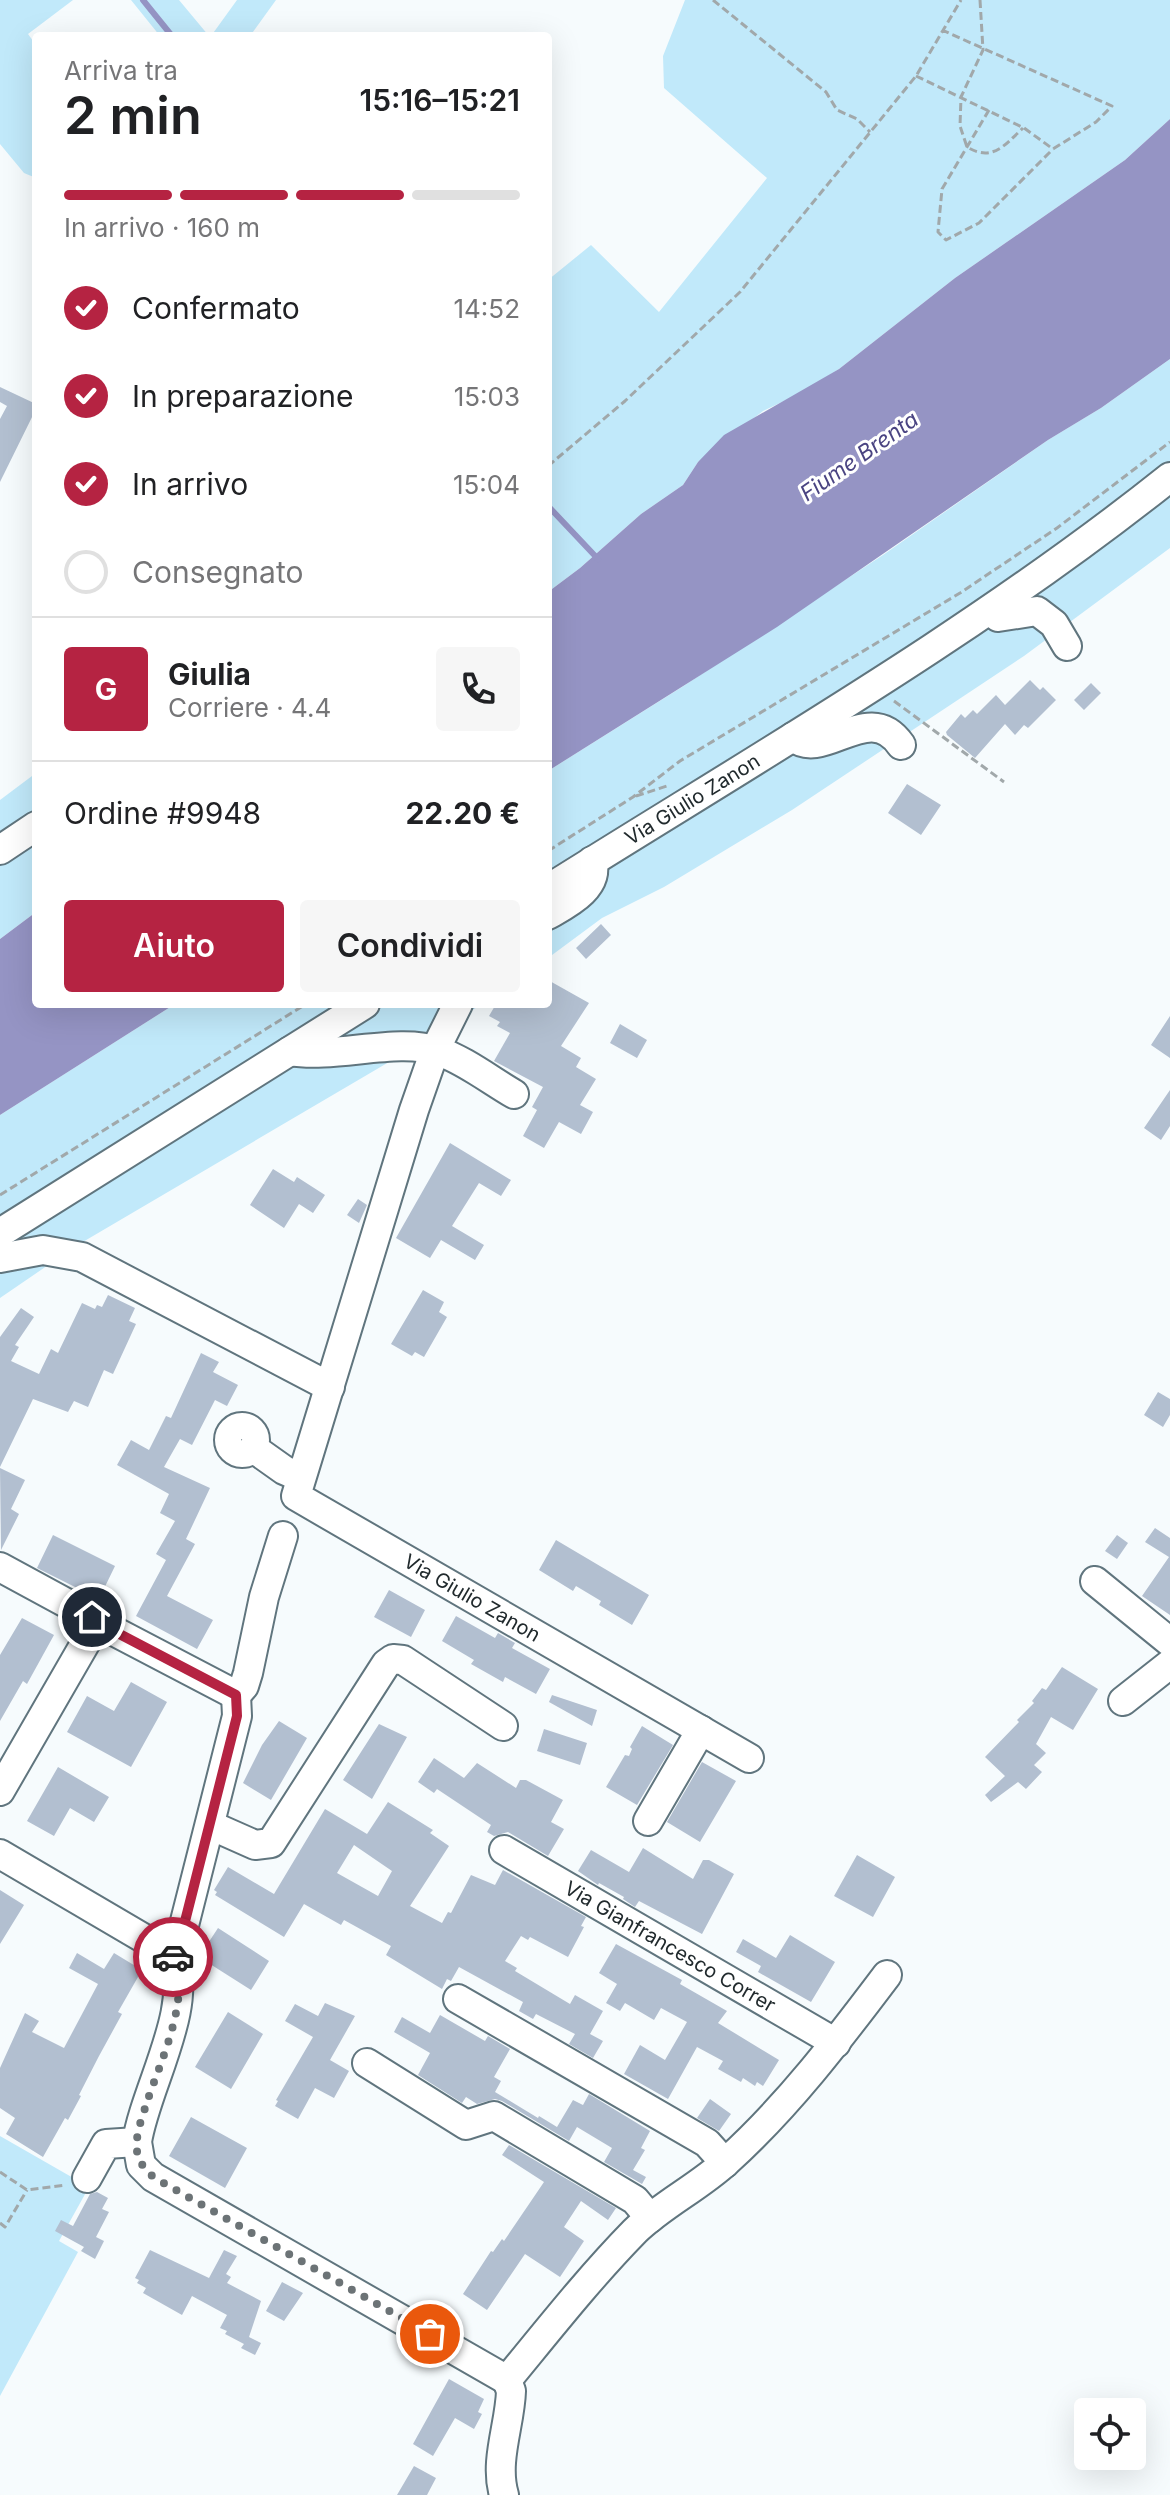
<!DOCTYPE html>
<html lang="it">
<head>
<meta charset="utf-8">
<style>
	:root { --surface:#fff; --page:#f6f6f6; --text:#202124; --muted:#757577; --line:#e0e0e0; --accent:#b52342 }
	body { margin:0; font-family:Inter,sans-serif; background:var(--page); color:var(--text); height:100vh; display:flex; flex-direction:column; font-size:30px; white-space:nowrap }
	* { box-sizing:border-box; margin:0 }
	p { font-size:26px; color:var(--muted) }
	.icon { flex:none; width:44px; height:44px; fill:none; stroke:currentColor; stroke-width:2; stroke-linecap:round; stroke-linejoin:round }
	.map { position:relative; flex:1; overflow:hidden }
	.panel { position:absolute; left:32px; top:32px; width:520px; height:976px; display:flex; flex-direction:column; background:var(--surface); border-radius:8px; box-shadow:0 8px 32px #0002 }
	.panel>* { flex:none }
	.fabs { position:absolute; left:1074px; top:2398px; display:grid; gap:16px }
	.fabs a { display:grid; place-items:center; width:72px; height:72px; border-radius:8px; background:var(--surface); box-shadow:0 8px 32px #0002; font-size:40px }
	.pin { position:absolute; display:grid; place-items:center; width:68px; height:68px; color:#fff; margin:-34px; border:4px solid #fff; border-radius:50%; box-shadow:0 2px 8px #0007 }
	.courier { position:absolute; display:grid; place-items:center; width:80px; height:80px; margin:-40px; border:6px solid #b52342; border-radius:50%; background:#fff; color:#222; box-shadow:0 2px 10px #0007 }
	.headline em { font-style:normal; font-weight:600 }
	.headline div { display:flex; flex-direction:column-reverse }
	.headline { display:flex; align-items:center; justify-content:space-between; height:136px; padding:0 32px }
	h1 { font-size:52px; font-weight:600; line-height:60px }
	.bar { display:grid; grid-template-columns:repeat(4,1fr); gap:12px 8px; align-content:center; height:96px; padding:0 32px }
	.bar i { height:10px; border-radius:6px; background:var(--line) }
	.bar .selected { background:var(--accent) }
	.bar p { grid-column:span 4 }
	.line { display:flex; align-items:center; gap:20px; padding:0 32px; border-top:2px solid var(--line) }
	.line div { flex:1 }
	.round { display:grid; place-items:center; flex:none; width:84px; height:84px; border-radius:8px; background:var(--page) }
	ol { padding:0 32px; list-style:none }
	li { display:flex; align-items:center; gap:24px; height:88px }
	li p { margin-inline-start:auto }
	li .icon { padding:8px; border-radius:50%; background:var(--accent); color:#fff; stroke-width:4 }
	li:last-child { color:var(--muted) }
	li i { width:44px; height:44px; border:4px solid var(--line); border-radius:50% }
	.cta { display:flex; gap:16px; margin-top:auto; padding:16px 32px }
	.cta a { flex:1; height:92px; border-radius:8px; background:var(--accent); color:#fff; font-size:32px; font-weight:600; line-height:92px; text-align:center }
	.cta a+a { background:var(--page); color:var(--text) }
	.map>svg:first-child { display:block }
	.green { fill:#c1e9fa }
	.water { fill:#9594c4 }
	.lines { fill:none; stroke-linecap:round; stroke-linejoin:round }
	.stream { stroke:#9594c4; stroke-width:6 }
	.building { fill:#b2bfd0; fill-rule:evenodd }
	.minor-casing { stroke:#60757e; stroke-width:32 }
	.path { stroke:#a1a8aa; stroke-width:3; stroke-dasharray:8 4; stroke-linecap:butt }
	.minor { stroke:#fff; stroke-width:28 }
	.done { stroke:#6c7376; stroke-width:8; stroke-dasharray:0 14.4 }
	.route { stroke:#b52342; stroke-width:10 }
	.labels { text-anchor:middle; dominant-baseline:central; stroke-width:6; stroke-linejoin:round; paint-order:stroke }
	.street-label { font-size:20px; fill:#212a2d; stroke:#fff }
	.water-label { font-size:22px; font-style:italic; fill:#4a4482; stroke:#fff }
</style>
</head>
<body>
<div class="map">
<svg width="1170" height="2495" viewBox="0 0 1170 2495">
	<rect width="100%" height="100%" fill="#f6fbfd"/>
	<path class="green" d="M0,0H73L28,34L36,45V178L24,173L0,144Z
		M131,0H179L209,36H160Z
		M237,0H276L250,36H211Z
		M685,0H1170V119L1125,160L955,278L839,369L799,394L763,411L698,462L683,485L641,514L580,568L548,592V280L591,245L659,312L767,178L664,88L663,56Z
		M1170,359V548L1024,656L792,810L664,887L602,918L548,958V771L682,687L883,555L1048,440L1101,408Z
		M36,773V912L0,939V800Z
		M175,1004H482L406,1052L76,1246L0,1298V1115Z
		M0,2136L89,2187L59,2241L78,2252L0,2396Z"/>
	<path class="water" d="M1170,119V359L1101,408L1048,440L777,627L548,771V592L580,568L641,514L683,485L698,462L724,435L839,369L955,278L1125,160Z
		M36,912V1004H175L0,1115V939Z"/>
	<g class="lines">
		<path class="stream" d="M143,0L172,36
			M548,506L598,559"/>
	</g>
	<path class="building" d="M0,387L36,404V409L0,482V419L7,406L0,402Z
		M1030,680L1040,690L1043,687L1056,700L1028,728L1024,725L1015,735L1005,724L975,758L947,735L946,732L961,714L965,718L973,710L977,714L996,695L1005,705Z
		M1091,683L1101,693L1084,710L1074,700Z
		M907,784L941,805L921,835L888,813Z
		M601,924L611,935L586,959L576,948Z
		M548,980L589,1003L561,1046L581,1058L576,1067L596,1079L580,1105L593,1112L581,1134L559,1122L544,1148L523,1136L537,1110L532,1107L543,1087L494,1061L510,1033L497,1026L500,1022L489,1016L496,1004H548Z
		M1170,1016V1058L1151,1045Z
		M620,1024L647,1040L637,1058L610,1043Z
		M1170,1090V1126L1161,1140L1144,1128Z
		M450,1143L511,1180L501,1196L479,1183L452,1226L484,1245L475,1260L441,1240L430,1258L396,1238Z
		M273,1169L294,1182L297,1177L325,1195L313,1213L299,1204L284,1228L250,1205Z
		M358,1199L367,1205L359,1223L347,1215Z
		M423,1290L444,1302L439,1312L447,1317L424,1357L415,1352L412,1356L391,1344Z
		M108,1295L135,1308L129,1321L136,1324L113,1374L104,1370L88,1407L74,1401L68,1412L33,1399L0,1467V1337L21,1308L34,1317L15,1345L19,1347L11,1361L39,1374L51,1349L58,1353L82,1303L95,1309L97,1305L102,1307Z
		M201,1353L219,1362L213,1372L238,1385L227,1406L215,1400L192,1445L180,1439L164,1467L210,1488L186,1539L195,1544L167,1596L213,1620L197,1649L136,1616L166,1560L156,1554L175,1521L160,1513L169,1494L117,1465L131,1440L149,1450L166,1416L171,1418Z
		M1158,1392L1170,1399V1415L1163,1427L1144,1415Z
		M0,1468L25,1480L11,1509L19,1514L1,1550Z
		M1155,1528L1170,1538V1615L1142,1596L1169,1557L1145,1542Z
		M53,1535L115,1566L99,1599L37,1568Z
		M1117,1535L1128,1543L1117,1559L1105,1551Z
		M556,1540L649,1595L632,1625L599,1605L601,1601L576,1586L573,1591L539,1570Z
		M389,1590L425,1610L411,1637L374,1617Z
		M456,1616L495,1638L498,1633L515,1643L512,1648L550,1669L536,1694L505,1677L503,1682L471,1664L474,1660L442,1641Z
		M22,1618L54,1635L27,1684L23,1681L0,1721V1655Z
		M1062,1667L1098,1689L1073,1730L1051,1717L1036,1744L1046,1753L1034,1765L1042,1772L1026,1789L1018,1782L991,1802L985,1795L1005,1776L985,1757L1019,1722L1017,1720L1034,1703L1032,1701L1042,1688L1046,1690Z
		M131,1682L167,1702L131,1767L67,1732L87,1696L114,1711Z
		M552,1695L597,1710L592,1726L549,1702Z
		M279,1721L307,1738L271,1800L243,1783L262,1745Z
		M379,1724L407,1737L372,1799L343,1780Z
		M642,1726L673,1745L637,1805L606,1787L625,1755L629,1756L632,1749L630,1747Z
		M544,1729L587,1743L580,1765L537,1751Z
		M434,1758L464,1778L477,1763L516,1788L520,1780H526L563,1800L551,1822L564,1829L548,1856L508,1832L494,1836L487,1832L491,1825L437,1789L434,1793L418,1782Z
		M702,1762L736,1781L700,1842L667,1822Z
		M58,1767L109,1797L94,1822L70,1808L54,1836L27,1821Z
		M388,1802L433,1830L430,1833L449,1846L410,1906L442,1923L448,1912L451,1913L471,1875L495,1885L503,1870L586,1917L581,1926L584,1927L568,1957L530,1937L528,1940L521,1936L505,1961L517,1968L515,1971L570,2004L575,1995L603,2011L590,2034L603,2041L593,2058L569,2044L575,2034L536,2014L533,2019L519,2011L523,2002L459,1967L451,1981L447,1979L442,1989L386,1955L391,1946L344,1920L341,1925L304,1904L284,1937L215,1895L217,1892L214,1890L228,1867L274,1894L325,1809L367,1834ZM354,1845L392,1871L378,1896L337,1873Z
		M643,1848L693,1879L703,1860H709L734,1874L702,1934L639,1901L635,1907L623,1899L624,1897L599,1883L598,1885L578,1871L591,1850L629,1872Z
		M857,1855L895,1877L873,1917L834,1896Z
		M0,1890L24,1905L0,1944Z
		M218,1928L269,1961L251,1990L199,1957Z
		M790,1935L835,1962L811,2002L758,1972L761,1966L736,1952L743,1939L776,1958Z
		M616,1944L682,1980L680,1984L727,2011L718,2023L779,2060L763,2086L757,2082L755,2086L743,2078L741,2082L718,2069L723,2061L697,2047L668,2099L624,2074L640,2045L665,2060L687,2022L661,2008L654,2020L625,2003L620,2011L606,2003L617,1984L599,1973Z
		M77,1953L104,1969L114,1953L142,1970L118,2012L122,2014L99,2056L79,2095L81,2096L68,2120L65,2118L43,2157L6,2134L15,2118L0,2108V2068L25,2013L39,2021L32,2032L64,2048L98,1984L69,1968Z
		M325,2003L355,2016L330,2060L349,2071L334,2098L315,2088L298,2119L275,2106L278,2101L276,2100L313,2037L285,2021L295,2004L318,2016Z
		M228,2012L263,2034L231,2089L195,2067Z
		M440,2015L485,2041L488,2036L510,2049L494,2077L501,2081L495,2092L538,2118L539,2116L557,2127L573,2100L583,2105L589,2094L650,2131L641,2148L645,2150L633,2170L646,2177L642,2184L604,2162L612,2148L577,2127L569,2141L502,2101L495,2099L477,2104L466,2097L462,2103L418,2075L430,2053L394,2032L402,2017L430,2033Z
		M710,2099L731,2114L719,2131L697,2118Z
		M191,2117L247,2148L225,2188L169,2156Z
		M509,2145L616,2208L608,2220L581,2201L564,2227L584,2241L560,2277L525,2254L487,2310L463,2294L491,2251L493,2252L502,2239L504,2241L544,2182L502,2155Z
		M97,2192L108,2198L102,2209L109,2212L96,2237L104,2241L95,2259L81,2251L84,2247L55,2231L61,2220L73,2226L90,2194Z
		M150,2250L209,2278L224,2250L237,2256L226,2274L231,2277L227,2283L261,2301L249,2337L261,2343L255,2355L241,2348L244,2344L225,2334L227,2331L220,2328L227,2315L192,2296L182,2315L143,2293L146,2288L137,2283L139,2280L135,2278Z
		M282,2282L303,2293L284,2321L266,2311Z
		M449,2379L484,2399L478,2412L482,2414L474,2429L455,2418L433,2456L413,2444Z
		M414,2466L436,2478L427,2495H397Z"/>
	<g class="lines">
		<g class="minor-casing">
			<g id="minor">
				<path d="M990,610L998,617L1037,611L1054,624L1067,646"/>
				<path d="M793,737C824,763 869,698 901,745"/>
				<path d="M0,850L36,826"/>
				<path id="s1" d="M548,889C758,757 976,632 1170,477"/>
				<path d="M548,915C567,904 600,888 592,861"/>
				<path id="s2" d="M458,1004L435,1050L414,1110L296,1496L749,1758"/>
				<path d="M290,1051C335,1059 398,1037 438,1051C464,1060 490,1080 514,1094"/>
				<path d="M0,1233L365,1004"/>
				<path d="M0,1258L43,1250L82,1257L330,1387"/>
				<circle cx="242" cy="1440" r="13"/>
				<path d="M253,1448L284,1470L300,1477"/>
				<path d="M0,1567L92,1617L98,1628"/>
				<path d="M1095,1581L1170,1642"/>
				<path d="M236,1695L244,1686L248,1673L264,1597L283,1536"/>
				<path d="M1123,1701L1170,1664"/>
				<path d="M0,1791L90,1635L98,1628H108L236,1695"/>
				<path d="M648,1821L701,1730"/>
				<path d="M210,1825L255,1845L271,1843L386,1664L393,1659L403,1660L503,1726"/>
				<path id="s3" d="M504,1850L836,2043"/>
				<path d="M0,1854L172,1955C196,2005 145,2088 137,2142L141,2165L153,2177L507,2380"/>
				<path d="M172,1955L179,1945L237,1716L236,1695"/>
				<path d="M458,1999L707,2143L725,2163"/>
				<path d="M367,2063L466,2125L494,2116L635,2200L650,2218"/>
				<path d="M87,2178L106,2144L137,2142"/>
				<path d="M507,2380C549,2329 589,2278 635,2231C663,2204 699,2187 727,2161C788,2106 838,2040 887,1975"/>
				<path d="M504,2495C494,2461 510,2425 511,2391L507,2380"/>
			</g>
		</g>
		<path class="path" d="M713,0L826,92L837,110L857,119L870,132
			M980,0L983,50L961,97L960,126L967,147C992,162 1004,146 1023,128
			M916,76L1024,128L1053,149L1096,122L1112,106L942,30
			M989,110L942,189L938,232L946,240L979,223L1053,149
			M548,466L625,401L740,292L916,76L961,0
			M894,701L1004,782
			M636,796L667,786
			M548,851L633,797L680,761L960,593L1057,528L1170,442
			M0,1195L306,1004
			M0,2172L27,2190L66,2185
			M0,2223L5,2227L27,2190"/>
		<use href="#minor" class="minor"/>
	</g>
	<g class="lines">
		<path class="done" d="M173,1957C192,1997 160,2062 147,2102C142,2118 135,2135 137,2151C138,2163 146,2169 153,2177L430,2334"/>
		<path class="route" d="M92,1617L98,1628H108L236,1695L237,1716L179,1945L173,1957"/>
	</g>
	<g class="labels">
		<g class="street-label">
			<text stroke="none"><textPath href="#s1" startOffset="170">Via Giulio Zanon</textPath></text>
			<text stroke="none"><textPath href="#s2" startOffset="722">Via Giulio Zanon</textPath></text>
			<text stroke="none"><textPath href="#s3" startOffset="192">Via Gianfrancesco Correr</textPath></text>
		</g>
		<g class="water-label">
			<text transform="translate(859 456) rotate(-35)">Fiume Brenta</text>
		</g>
	</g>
</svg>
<div class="fabs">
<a><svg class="icon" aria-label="locate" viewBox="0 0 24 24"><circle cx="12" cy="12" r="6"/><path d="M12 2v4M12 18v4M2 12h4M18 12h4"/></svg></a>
</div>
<div class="pin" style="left:430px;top:2334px;background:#ea580c"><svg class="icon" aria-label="bag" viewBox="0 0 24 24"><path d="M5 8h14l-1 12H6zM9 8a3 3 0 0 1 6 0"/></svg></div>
<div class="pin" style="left:92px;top:1617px;background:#1f2937"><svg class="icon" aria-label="home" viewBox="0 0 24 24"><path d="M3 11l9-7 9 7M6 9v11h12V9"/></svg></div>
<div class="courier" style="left:173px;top:1957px"><svg class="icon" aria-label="car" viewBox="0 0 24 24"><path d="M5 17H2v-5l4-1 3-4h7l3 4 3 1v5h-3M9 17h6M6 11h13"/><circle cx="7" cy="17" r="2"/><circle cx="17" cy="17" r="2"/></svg></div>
<section class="panel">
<div class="headline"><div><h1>2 min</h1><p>Arriva tra</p></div><em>15:16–15:21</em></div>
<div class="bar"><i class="selected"></i><i class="selected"></i><i class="selected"></i><i></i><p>In arrivo · 160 m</p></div>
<ol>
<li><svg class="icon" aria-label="check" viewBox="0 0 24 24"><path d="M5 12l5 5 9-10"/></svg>Confermato<p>14:52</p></li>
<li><svg class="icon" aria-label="check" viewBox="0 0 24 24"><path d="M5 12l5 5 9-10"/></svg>In preparazione<p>15:03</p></li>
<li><svg class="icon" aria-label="check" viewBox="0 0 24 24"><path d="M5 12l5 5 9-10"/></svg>In arrivo<p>15:04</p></li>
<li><i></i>Consegnato</li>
</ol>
<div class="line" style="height:144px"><b class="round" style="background:var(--accent);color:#fff">G</b><div><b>Giulia</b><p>Corriere · 4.4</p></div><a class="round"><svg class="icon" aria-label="phone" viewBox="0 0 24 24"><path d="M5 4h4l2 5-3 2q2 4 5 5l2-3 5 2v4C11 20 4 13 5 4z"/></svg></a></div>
<div class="line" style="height:104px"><div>Ordine #9948</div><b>22.20 €</b></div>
<div class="cta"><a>Aiuto</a><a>Condividi</a></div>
</section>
</div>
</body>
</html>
